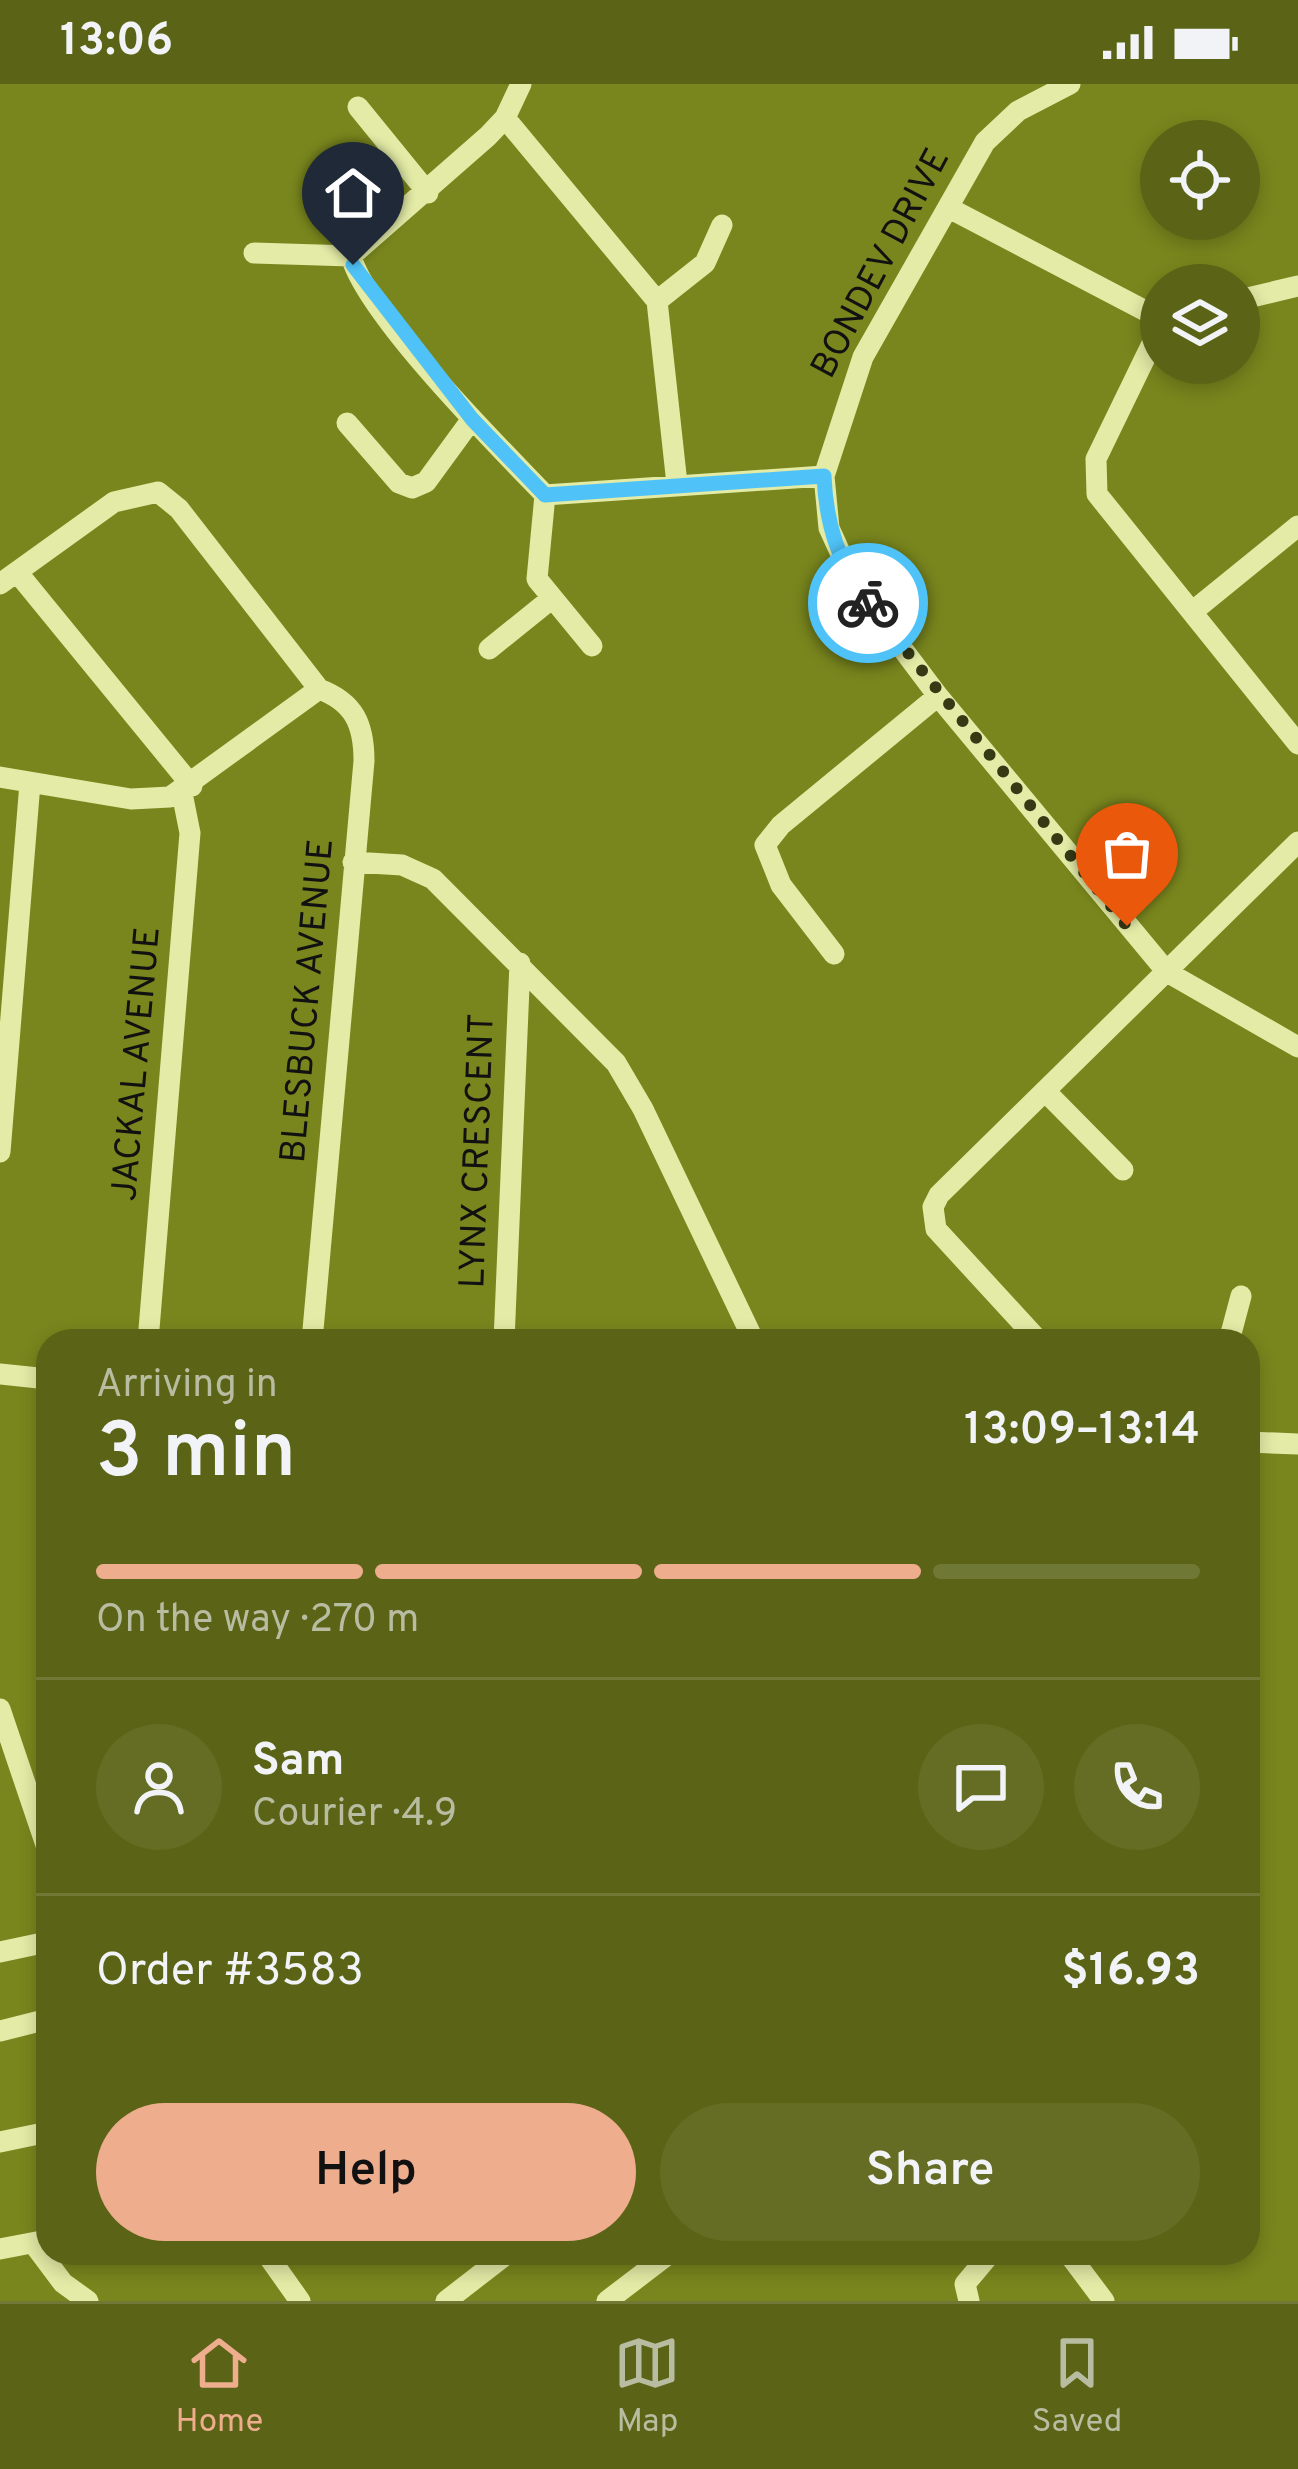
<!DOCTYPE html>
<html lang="en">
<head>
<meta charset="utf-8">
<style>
	:root { --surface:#5b6416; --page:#646d23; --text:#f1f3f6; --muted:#b8bda1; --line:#707835; --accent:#eead8d }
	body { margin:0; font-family:Overpass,sans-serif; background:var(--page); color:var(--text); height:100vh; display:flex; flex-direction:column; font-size:45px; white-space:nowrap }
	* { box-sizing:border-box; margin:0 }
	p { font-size:39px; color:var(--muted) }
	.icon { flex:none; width:66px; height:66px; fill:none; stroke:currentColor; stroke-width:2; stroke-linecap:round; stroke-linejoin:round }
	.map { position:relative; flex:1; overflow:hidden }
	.details { position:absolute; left:36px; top:1245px; width:1224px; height:936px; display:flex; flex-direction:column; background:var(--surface); border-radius:36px; box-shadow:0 6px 18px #0003 }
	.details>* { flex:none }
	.tools { position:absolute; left:1140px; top:36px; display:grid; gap:24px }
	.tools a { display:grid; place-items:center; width:120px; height:120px; border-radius:50%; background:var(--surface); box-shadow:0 6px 18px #0003; font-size:60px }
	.pin { position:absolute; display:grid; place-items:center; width:102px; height:102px; color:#fff; margin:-123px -51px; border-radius:50% 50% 50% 0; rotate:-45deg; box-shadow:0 0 12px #0007 }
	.pin .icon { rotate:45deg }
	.courier { position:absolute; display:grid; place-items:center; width:120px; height:120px; margin:-60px; border:9px solid #4fc3f7; border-radius:50%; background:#fff; color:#222; box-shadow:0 3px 15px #0007 }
	.headline em { font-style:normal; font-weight:600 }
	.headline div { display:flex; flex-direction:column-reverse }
	.headline { display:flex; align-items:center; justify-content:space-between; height:204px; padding:0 60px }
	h1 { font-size:78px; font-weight:600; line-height:90px }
	.bar { display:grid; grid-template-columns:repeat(4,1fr); gap:18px 12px; align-content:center; height:144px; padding:0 60px }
	.bar i { height:15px; border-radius:9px; background:var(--line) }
	.bar .current { background:var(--accent) }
	.bar p { grid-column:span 4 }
	.line { display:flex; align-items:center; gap:30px; padding:0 60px; border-top:3px solid var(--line) }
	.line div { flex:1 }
	.round { display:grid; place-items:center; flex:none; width:126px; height:126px; border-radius:63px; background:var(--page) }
	.action { display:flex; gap:24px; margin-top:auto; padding:24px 60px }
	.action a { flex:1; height:138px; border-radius:72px; background:var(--accent); color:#111; font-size:48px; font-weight:600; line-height:138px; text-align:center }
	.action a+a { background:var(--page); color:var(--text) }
	.status { display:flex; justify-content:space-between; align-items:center; height:84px; padding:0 60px; background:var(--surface); direction:ltr }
	.status svg { height:33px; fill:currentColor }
	.tabs { display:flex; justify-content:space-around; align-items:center; height:168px; border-top:3px solid var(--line); background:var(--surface); font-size:33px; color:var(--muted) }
	.tabs a { display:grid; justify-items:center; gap:6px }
	.tabs .current { color:var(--accent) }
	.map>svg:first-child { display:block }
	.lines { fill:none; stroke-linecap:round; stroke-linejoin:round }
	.minor { stroke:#e3eba6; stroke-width:21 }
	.done { stroke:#353a15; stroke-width:12; stroke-dasharray:0 21.6 }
	.route { stroke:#4fc3f7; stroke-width:15 }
	.labels { text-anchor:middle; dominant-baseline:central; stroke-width:12; stroke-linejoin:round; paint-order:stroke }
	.street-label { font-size:36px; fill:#111; stroke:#79861d }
</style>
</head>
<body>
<div class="status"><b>13:06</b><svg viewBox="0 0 49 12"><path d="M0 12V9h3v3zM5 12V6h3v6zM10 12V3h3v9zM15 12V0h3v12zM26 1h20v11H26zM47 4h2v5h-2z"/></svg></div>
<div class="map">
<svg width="1298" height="2217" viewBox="0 0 1298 2217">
	<rect width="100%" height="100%" fill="#79861d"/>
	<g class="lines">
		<path class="minor" d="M1070,0L1018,27L985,58L863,273L824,392L829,444L856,503L938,612L1167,888L1298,963
			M358,23L428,109
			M505,34L657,217L677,400
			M949,124L1161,235
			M254,169L351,172
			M351,172C367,231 499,363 545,411
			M351,172L488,52L505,34L521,0
			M1239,216L1298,202
			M657,217L705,179L722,141
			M1161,241L1096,375L1097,410L1298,660
			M347,339L399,399L412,404L426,398L472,335
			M545,411L824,392
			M545,411L537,495L592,562
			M17,488L192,702
			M0,500L114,418L158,408L179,425L319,605
			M1192,528L1298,442
			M489,565L551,515
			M0,693L131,715L170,713L319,605
			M353,778L402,781L433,795L616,979L643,1025L754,1257
			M834,870L781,801L765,761L781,741L938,612
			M1046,1008L1123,1086
			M0,1068L30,699
			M148,1257L190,749L182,709
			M312,1257L364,677C364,640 354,618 319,605
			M504,1257L520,879
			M1039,1257L936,1145L933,1123L939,1111L1298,758
			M1229,1257L1241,1212
			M0,1290L48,1295
			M1248,1358L1298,1360
			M0,1625L48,1767
			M0,1868L47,1858
			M0,1947L48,1935
			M0,2058L48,2048
			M33,2159L63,2199L88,2217
			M0,2165L47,2156
			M266,2169L300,2217
			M1068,2169L1104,2217
			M446,2217L508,2169
			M607,2217L670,2169
			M969,2217L965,2200L991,2169"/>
	</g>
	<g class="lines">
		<path class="done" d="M868,519L1127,842"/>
		<path class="route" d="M353,181L472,335L545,411L824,392C826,441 839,480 868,519"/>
	</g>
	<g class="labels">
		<g class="street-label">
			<text transform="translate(882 180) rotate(-62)">BONDEV DRIVE</text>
			<text transform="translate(309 917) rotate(-85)">BLESBUCK AVENUE</text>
			<text transform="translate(138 980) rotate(-85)">JACKAL AVENUE</text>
			<text transform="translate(479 1067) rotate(-88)">LYNX CRESCENT</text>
		</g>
	</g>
</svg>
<div class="tools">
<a><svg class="icon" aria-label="locate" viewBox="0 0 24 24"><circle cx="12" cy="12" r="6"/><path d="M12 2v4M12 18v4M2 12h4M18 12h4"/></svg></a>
<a><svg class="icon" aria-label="layers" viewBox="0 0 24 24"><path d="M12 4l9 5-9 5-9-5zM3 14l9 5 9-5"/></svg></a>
</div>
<div class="pin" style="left:1127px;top:842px;background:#ea580c"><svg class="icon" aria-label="bag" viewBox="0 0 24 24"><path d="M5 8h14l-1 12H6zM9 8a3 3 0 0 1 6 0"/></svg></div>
<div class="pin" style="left:353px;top:181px;background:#1f2937"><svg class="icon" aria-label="home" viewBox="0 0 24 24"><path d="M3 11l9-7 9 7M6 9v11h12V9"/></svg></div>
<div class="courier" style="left:868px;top:519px"><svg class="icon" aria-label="bike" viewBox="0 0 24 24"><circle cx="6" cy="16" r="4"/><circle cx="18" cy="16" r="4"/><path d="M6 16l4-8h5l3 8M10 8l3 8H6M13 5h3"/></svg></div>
<section class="details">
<div class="headline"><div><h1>3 min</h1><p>Arriving in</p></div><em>13:09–13:14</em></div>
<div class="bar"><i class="current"></i><i class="current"></i><i class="current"></i><i></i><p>On the way · 270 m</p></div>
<div class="line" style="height:216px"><a class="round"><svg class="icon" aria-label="person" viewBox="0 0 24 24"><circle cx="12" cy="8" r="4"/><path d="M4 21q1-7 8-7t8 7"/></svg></a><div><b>Sam</b><p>Courier · 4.9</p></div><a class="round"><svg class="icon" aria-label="chat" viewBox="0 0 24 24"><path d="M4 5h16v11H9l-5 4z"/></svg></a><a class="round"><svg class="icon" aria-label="phone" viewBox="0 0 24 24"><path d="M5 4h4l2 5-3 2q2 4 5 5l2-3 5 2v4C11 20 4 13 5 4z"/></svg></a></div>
<div class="line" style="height:156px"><div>Order #3583</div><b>$16.93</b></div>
<div class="action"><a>Help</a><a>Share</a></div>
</section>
</div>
<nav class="tabs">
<a class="current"><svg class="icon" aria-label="home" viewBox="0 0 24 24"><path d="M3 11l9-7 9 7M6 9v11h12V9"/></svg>Home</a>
<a><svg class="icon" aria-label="map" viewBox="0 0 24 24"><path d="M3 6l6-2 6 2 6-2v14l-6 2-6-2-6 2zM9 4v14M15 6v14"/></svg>Map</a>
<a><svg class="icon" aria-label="saved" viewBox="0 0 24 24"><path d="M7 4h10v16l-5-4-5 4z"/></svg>Saved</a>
</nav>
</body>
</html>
